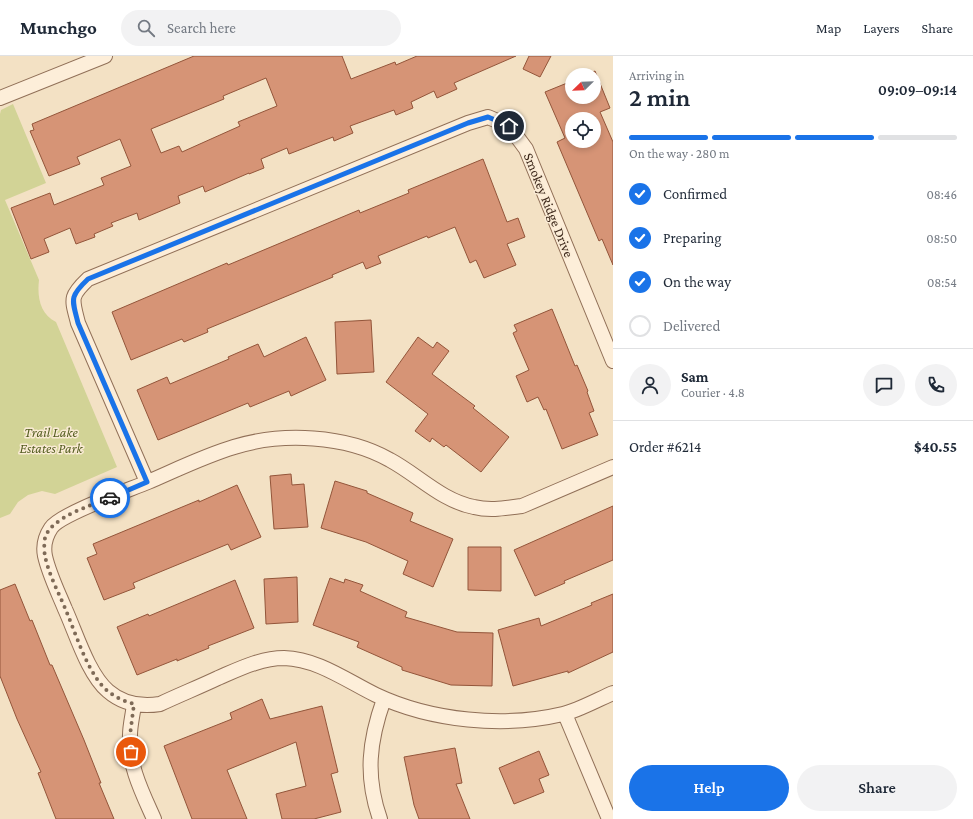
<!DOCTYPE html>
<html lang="en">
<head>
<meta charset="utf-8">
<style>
	:root { --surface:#fff; --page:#f2f2f3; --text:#1f2937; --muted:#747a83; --line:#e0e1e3; --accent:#1a73e8 }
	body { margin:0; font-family:"Crimson Pro",serif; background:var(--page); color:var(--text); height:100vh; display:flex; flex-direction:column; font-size:15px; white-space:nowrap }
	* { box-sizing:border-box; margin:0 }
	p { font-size:13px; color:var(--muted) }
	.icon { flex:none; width:22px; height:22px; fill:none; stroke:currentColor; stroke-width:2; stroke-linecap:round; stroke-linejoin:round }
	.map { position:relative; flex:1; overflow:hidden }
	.drawer { display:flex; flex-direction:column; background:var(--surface); width:360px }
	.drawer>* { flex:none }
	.needle { width:26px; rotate:247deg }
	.fabs { position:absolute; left:565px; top:12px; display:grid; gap:8px }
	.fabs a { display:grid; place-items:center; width:36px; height:36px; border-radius:50%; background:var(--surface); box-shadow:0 2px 6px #0003; font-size:20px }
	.pin { position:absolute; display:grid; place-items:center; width:34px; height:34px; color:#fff; margin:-17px; border:2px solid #fff; border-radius:50%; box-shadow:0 1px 4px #0007 }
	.courier { position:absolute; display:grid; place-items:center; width:40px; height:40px; margin:-20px; border:3px solid #1a73e8; border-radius:50%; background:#fff; color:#222; box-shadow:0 1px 5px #0007 }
	.headline em { font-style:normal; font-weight:600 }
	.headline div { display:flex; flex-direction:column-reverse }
	.headline { display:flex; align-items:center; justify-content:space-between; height:68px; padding:0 16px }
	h1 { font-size:26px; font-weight:600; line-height:30px }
	.bar { display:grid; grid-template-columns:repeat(4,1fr); gap:6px 4px; align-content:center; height:48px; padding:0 16px }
	.bar i { height:5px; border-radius:3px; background:var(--line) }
	.bar .current { background:var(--accent) }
	.bar p { grid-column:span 4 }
	.line { display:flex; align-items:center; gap:10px; padding:0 16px; border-top:1px solid var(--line) }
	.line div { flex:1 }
	.round { display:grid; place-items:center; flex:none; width:42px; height:42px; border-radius:21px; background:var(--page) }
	ol { padding:0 16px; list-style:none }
	li { display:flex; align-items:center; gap:12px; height:44px }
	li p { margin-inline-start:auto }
	li .icon { padding:4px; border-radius:50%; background:var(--accent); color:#fff; stroke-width:4 }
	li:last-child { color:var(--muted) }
	li i { width:22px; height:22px; border:2px solid var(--line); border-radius:50% }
	.action { display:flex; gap:8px; margin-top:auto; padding:8px 16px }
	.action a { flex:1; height:46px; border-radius:24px; background:var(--accent); color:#fff; font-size:16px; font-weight:600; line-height:46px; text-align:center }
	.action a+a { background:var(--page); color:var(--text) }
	header { display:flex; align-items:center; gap:24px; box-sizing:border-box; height:56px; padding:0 20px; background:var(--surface); border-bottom:1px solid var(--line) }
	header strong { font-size:19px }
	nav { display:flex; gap:22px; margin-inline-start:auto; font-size:14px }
	.search { width:280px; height:36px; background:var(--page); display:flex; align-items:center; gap:10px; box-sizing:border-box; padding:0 14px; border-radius:22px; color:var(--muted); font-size:15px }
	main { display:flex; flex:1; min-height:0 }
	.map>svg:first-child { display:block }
	.green { fill:#d2d396 }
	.building { fill:#d69476; stroke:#93553a; fill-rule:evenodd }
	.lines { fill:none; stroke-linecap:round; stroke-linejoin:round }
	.street-casing { stroke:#917058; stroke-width:16 }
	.street { stroke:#fdeed9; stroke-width:14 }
	.done { stroke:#7e6a57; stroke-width:4; stroke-dasharray:0 7.2 }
	.route { stroke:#1a73e8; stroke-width:5 }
	.labels { text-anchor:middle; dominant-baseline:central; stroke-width:3; stroke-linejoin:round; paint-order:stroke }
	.street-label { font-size:14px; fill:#3f2a1d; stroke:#faebd5 }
	.park-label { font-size:14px; font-style:italic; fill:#555e21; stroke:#faebd5 }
</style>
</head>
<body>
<header>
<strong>Munchgo</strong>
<div class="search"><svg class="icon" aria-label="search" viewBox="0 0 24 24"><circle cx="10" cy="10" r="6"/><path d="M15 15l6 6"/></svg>Search here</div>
<nav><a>Map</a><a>Layers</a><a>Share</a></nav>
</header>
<main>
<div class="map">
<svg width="613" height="763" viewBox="0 0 613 763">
	<rect width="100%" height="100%" fill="#f3e1c4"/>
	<path class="green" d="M13,48L46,127L5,144L39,224C37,241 40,258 56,266L117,411L55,438L42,435L28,439L18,446L10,458L0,462V58L1,54Z"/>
	<path class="building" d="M194,0H342L351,23L395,6L396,9L417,0H516L454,27L457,33L437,42L434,35L411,46L413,52L396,59L394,54L350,70L353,77L334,85L333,81L289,98L287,92L261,103L264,112L249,118V117L205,136L203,130L178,140L180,147L139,164L137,157L111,167L113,170L94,178L95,181L76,188L70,172L44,183L49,196L31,203L11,152L50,137L54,149L104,129L101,122L131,110L120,83L77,101L80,108L49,120L30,75L34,74L32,68ZM266,22L277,50L238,66L240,70L182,96L179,90L161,97L151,73L224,43L223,40Z
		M529,0H551L540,21L523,13Z
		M595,15L610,52L600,56L613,86V209L602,183L599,185L557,86L565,82L545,36L572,25V41H594V19H586ZM572,63H594V85H572Z
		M483,103L507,166L518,162L525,181L507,188L516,209L484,222L476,204L470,207L455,171L428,182L427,180L378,200L381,207L366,213L363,206L332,219L333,221L207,273L208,276L184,286L182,283L131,304L112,256L227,207L228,209L359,154L360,157L409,137L408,134Z
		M552,253L575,310L577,309L588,335L587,336L594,355L589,357L598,379L562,393L546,353L544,354L538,341L527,346L516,320L529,314L513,277L517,275L514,269Z
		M371,264L374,316L337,318L335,266Z
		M306,281L326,324L291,340L289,335L250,351L248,347L158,384L137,334L167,321L170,328L229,303L228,301L258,288L264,301Z
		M418,281L433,292L437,286L449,295L432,318L475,350L473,352L509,381L481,416L446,389L444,391L432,382L430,386L415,375L428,358L386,326Z
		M291,418L292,429L304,428L308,471L274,473L270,420Z
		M335,425L367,435V437L413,457L410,465L453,483L433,531L403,518L408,505L366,486L321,472Z
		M237,429L261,481L231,494L228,488L133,527L135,532L104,544L87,502L97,498L93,488L199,444V446Z
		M613,450V504L564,525L565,527L535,540L514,494Z
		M468,491H501V535L468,534Z
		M297,521L298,566L266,568L264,523Z
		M330,522L344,527L345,523L363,529L360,535L407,556L405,561L457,576L493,577L492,630L451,629L402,614V611L357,591L359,586L313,569Z
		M235,524L254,572L208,590L209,592L177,605V603L137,619L117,571L148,558L149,560Z
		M15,528L30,565L32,564L50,609H52L84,684L101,727H99L114,763H56L38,717L41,716L17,663L0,620V534Z
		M613,538V596L568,617V615L513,630L498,574L539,562L541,570L592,549L591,547Z
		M262,643L270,663L322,650L338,716L331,718L341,756L314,763H282L276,738L306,730L296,686L227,714L247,763H192L164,690L232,663L230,657Z
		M455,692L462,727L456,728L470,763H419L414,749L404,701Z
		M539,695L549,719L539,723L544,736L514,748L499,712Z"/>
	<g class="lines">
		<g class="street-casing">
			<path id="street" d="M0,42L105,0
				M613,411L522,450C506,452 490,455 474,451C442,445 418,419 390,404C346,379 282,376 234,391C204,400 176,414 148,426C129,434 60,458 51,472C45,481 43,490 45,500C49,518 58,536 65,553C76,577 88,618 108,635C123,648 141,651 160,648C179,639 199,631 218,622C239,613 261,602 284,602C318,603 347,625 376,639C431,665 504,672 563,658C577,655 599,643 613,637
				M147,426L78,267C72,243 69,241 88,223L468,67L488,61L509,70L526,93L613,305
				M134,648C133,658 130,669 130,679C128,709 142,736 154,763
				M565,658L609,763
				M380,763C365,720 369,685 384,643"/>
		</g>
		<use href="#street" class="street"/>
	</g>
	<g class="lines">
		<path class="done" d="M110,442C92,449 51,461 45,482C44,487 44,495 45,500C49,520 60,539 67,557C76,579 84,604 97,623C106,637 120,644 134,648L130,679L131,696"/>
		<path class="route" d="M110,442L147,426L78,267C72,243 69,241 88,223L468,67L488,61L509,70"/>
	</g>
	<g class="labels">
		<g class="street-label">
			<text transform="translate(549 149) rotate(68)">Smokey Ridge Drive</text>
		</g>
		<g class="park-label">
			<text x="51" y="376">Trail Lake<tspan x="51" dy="16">Estates Park</tspan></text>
		</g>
	</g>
</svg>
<div class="fabs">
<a><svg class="needle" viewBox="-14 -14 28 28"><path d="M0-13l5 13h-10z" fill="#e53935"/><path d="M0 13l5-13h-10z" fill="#747a83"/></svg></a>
<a><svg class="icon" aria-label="locate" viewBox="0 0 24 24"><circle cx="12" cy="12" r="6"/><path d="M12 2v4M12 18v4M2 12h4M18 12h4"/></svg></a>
</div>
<div class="pin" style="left:131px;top:696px;background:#ea580c"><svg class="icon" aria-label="bag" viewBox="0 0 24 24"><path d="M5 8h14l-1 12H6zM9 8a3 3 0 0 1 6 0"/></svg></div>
<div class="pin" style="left:509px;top:70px;background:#1f2937"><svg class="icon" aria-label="home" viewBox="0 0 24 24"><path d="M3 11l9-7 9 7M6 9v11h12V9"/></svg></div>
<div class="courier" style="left:110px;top:442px"><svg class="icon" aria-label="car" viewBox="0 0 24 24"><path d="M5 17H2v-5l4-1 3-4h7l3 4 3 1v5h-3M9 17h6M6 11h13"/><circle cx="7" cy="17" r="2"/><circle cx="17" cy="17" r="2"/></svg></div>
</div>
<section class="drawer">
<div class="headline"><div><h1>2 min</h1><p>Arriving in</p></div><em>09:09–09:14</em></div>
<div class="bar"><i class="current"></i><i class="current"></i><i class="current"></i><i></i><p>On the way · 280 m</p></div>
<ol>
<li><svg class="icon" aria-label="check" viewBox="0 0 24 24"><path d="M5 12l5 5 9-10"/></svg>Confirmed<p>08:46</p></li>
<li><svg class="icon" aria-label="check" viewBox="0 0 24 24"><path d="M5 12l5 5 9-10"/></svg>Preparing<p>08:50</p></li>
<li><svg class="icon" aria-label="check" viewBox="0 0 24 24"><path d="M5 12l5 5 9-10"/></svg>On the way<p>08:54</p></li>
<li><i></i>Delivered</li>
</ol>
<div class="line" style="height:72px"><a class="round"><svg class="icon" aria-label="person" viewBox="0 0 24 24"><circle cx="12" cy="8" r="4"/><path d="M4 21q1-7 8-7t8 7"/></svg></a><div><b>Sam</b><p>Courier · 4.8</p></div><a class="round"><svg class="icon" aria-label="chat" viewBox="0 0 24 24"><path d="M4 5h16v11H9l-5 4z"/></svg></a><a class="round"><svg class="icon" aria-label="phone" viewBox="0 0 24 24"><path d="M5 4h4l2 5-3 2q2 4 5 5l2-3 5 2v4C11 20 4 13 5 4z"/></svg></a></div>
<div class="line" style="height:52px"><div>Order #6214</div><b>$40.55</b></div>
<div class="action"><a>Help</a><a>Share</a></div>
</section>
</main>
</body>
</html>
